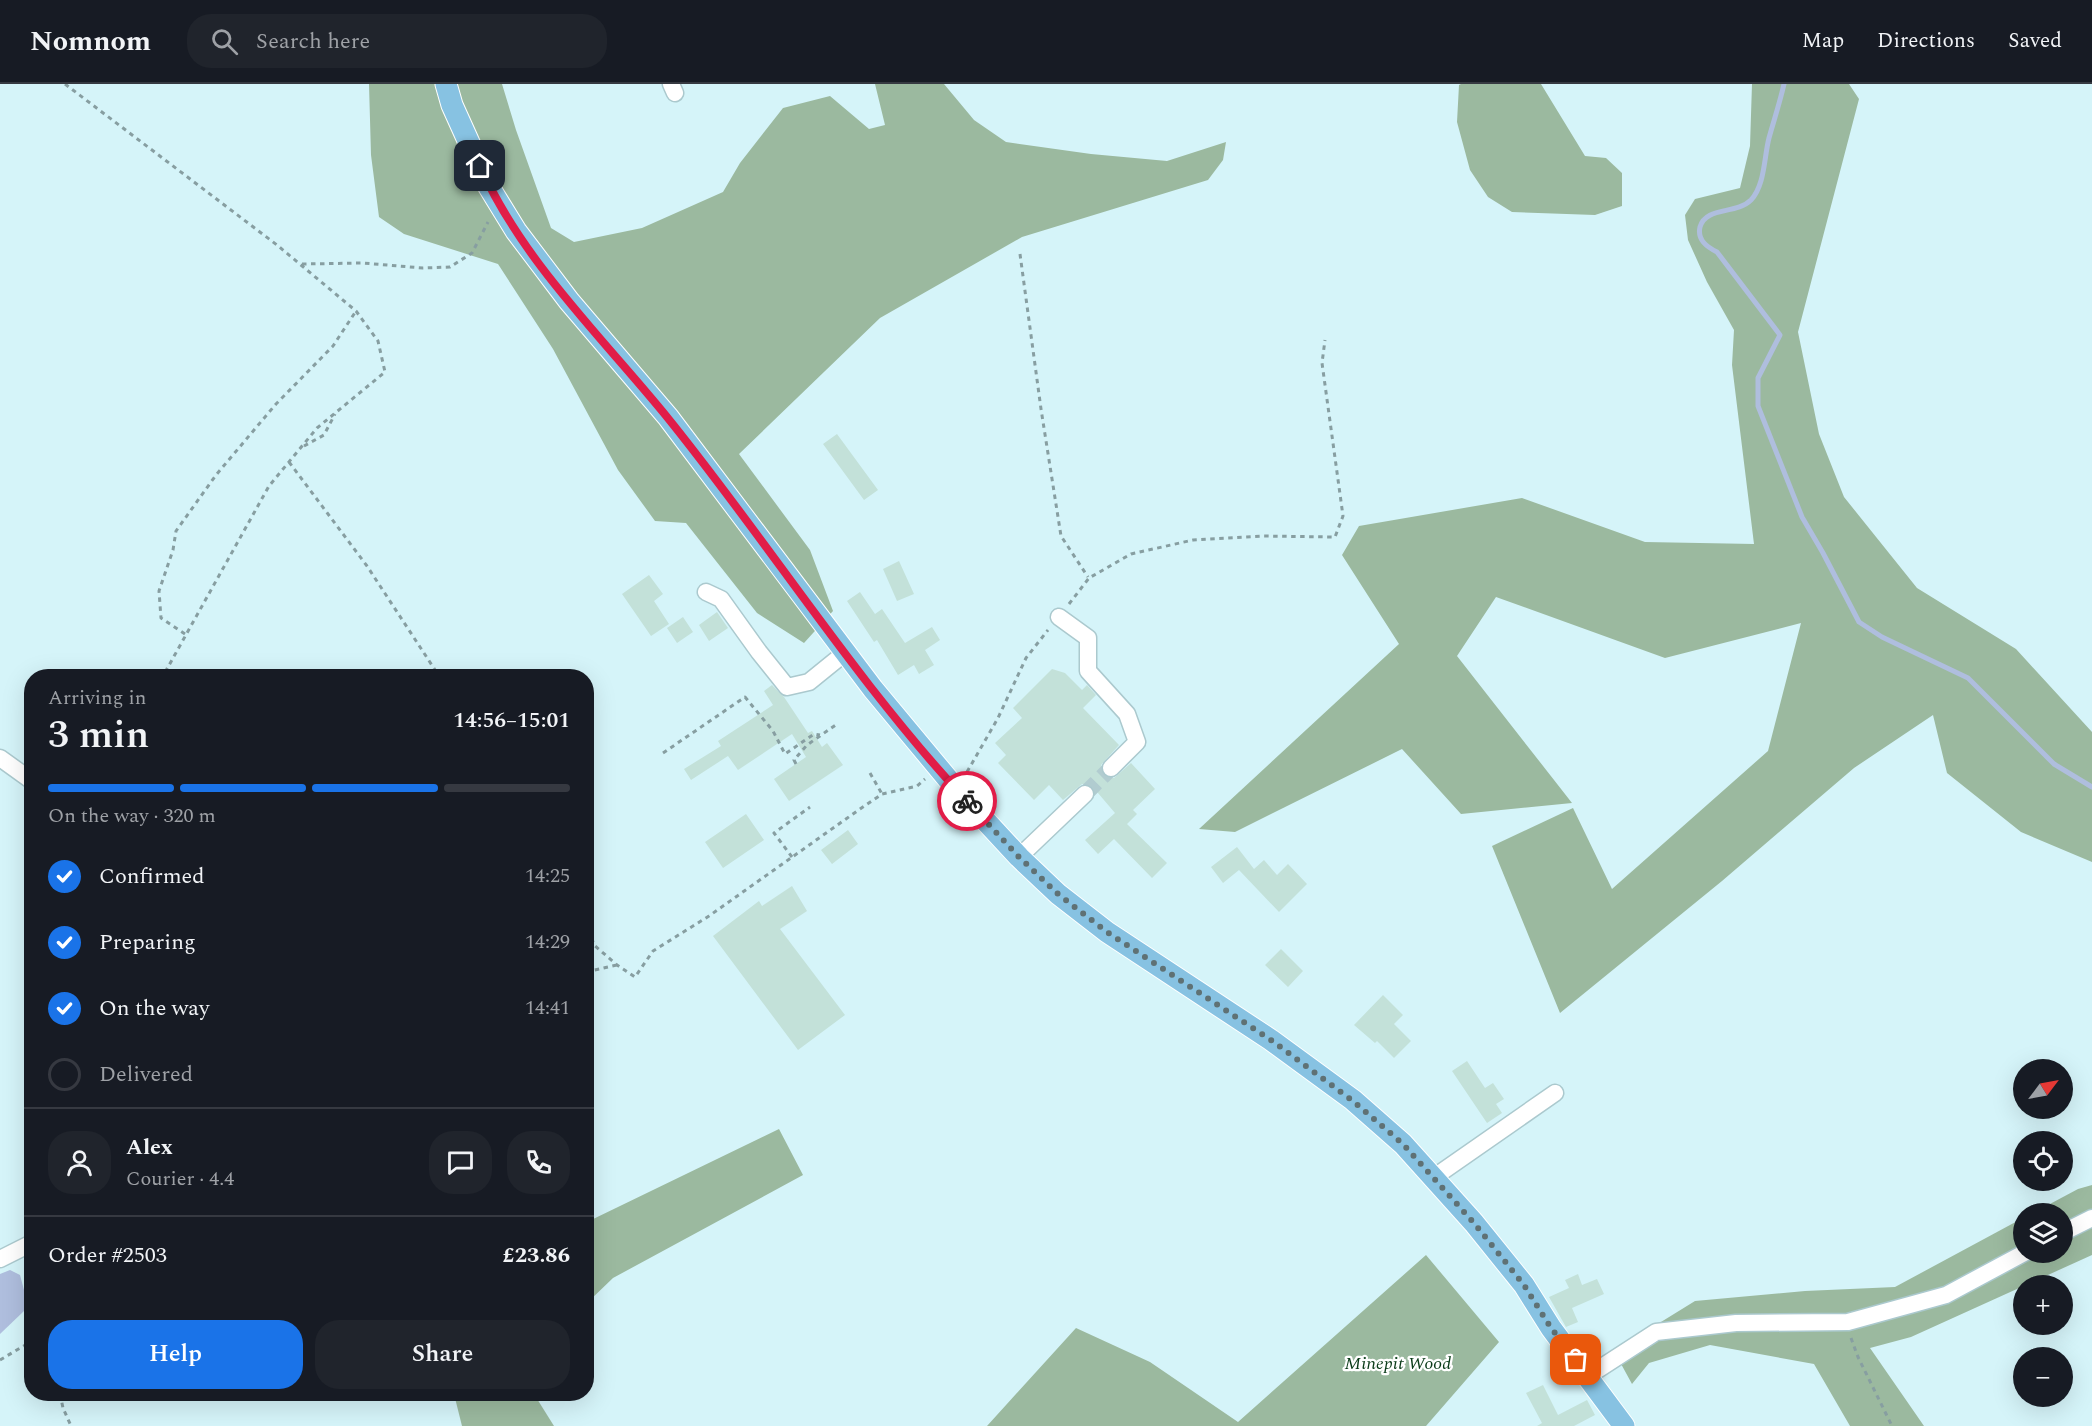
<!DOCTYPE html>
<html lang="en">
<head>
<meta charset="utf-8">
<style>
	:root { --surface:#171b24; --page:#20242c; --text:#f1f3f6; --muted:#9ea1a6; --line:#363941; --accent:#1a73e8 }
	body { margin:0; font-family:Spectral,serif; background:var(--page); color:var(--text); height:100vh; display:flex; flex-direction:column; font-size:22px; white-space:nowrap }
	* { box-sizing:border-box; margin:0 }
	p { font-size:20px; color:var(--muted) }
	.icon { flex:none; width:33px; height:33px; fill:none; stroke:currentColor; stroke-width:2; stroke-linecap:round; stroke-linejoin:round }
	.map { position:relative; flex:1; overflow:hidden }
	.details { position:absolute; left:24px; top:585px; width:570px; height:732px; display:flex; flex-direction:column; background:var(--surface); border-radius:24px; box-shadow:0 6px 24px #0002 }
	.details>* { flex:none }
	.needle { width:39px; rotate:58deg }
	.controls { position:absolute; left:2013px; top:975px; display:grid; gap:12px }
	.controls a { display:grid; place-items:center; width:60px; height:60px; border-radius:50%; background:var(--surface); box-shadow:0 6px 24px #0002; font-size:30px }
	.pin { position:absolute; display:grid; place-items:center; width:51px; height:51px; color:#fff; margin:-26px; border-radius:12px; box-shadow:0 3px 9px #0006 }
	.courier { position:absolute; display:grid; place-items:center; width:60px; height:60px; margin:-30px; border:4px solid #e11d48; border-radius:50%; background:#fff; color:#222; box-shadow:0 2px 8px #0007 }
	.headline em { font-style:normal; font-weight:600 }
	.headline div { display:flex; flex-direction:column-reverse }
	.headline { display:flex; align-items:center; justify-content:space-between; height:102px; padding:0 24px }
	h1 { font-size:39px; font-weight:600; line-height:45px }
	.bar { display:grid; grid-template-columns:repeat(4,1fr); gap:9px 6px; align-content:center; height:72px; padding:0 24px }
	.bar i { height:8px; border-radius:4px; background:var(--line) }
	.bar .active { background:var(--accent) }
	.bar p { grid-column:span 4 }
	.line { display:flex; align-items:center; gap:15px; padding:0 24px; border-top:2px solid var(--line) }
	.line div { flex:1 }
	.round { display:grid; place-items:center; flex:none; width:63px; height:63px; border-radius:24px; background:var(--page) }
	ol { padding:0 24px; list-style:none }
	li { display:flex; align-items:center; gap:18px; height:66px }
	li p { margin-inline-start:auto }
	li .icon { padding:6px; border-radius:50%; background:var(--accent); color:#fff; stroke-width:4 }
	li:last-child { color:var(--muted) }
	li i { width:33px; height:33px; border:3px solid var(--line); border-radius:50% }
	.cta { display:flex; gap:12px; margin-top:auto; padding:12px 24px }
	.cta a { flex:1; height:69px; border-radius:24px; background:var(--accent); color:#fff; font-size:24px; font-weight:600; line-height:69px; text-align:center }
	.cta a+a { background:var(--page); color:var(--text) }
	header { display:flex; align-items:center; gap:36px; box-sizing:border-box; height:84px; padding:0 30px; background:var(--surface); border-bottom:2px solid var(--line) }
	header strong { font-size:28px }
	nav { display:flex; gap:33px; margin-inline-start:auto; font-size:21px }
	.search { width:420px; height:54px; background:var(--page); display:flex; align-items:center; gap:15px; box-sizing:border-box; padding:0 21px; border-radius:24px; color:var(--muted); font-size:22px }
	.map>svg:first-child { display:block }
	.forest { fill:#9bb99f }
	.water { fill:#afbede }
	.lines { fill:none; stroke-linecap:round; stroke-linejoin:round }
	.stream { stroke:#afbede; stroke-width:5 }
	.building { fill:#c3e1d9 }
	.minor-tunnel { stroke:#b1ccd0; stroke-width:16; stroke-dasharray:16 8; stroke-linecap:butt }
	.minor-casing { stroke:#abc9ce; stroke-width:19 }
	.major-casing { stroke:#fff; stroke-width:23 }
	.path { stroke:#879ea1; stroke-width:3; stroke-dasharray:4.5 4.5; stroke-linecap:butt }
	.minor { stroke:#fff; stroke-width:16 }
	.major { stroke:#87c2e2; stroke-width:21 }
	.done { stroke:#5f7174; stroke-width:6; stroke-dasharray:0 10.8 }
	.route { stroke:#e11d48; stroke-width:8 }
	.labels { text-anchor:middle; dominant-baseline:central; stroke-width:4.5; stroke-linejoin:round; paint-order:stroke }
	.park-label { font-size:18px; font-style:italic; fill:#0a3b18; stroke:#fff }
</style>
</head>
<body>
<header>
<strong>Nomnom</strong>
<div class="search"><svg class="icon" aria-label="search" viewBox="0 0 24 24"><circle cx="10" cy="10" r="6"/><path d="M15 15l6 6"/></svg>Search here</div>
<nav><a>Map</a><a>Directions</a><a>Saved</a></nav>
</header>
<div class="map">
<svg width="2092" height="1342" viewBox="0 0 2092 1342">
	<rect width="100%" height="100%" fill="#d5f4f9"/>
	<path class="forest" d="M369,0H502L516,46L551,144L574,158L642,144L723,108L740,79L783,24L830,12L869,45L885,41L875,0H944L974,36L1006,58L1091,70L1167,77L1226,58L1223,76L1208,96L1022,153L880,234L739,370L810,466L833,527L804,559L757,529L686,439L655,437L618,386L553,265L498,180L404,150L379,133L371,71Z
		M1461,0H1541L1585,72L1606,74L1622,89V122L1595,131L1512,128L1488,113L1470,86L1457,38L1459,1Z
		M1752,0H1849L1859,15L1798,248L1819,350L1844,413L1917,504L2016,565L2092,648V778L2021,748L1947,689L1933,631L1854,684L1722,797L1560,929L1492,762L1573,724L1612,805L1768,667L1801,539L1665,574L1496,513L1457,572L1572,719L1461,730L1402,665L1235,748L1199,745L1399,560L1342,471L1359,442L1522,414L1645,458L1754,460L1732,281L1734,246L1707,198L1688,156L1685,131L1695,115L1740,104L1750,62Z
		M779,1045L803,1091L613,1194L587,1219V1138Z
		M2092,1101V1171L1911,1253L1870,1264L1924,1342H1850L1814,1280L1710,1261L1649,1279L1632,1300L1614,1267L1695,1217L1805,1207L1895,1203L2023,1134L2024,1168H2062V1130L2033,1129L2078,1105Z
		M1426,1171L1499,1258L1426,1342H987L1076,1244L1150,1278L1238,1338Z
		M454,1310H534L554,1342H462Z"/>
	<path class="water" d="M10,1186L20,1191L24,1206V1227L0,1250V1190Z"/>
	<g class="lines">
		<path class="stream" d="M1784,0C1780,18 1774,36 1769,54C1764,73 1765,101 1751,116C1736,131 1706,122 1700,143C1697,156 1707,163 1717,168L1780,251L1758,294V322L1802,433L1823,469L1859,538L1882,553L1968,594L2054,680L2092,703"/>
	</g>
	<path class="building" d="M837,350L878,406L864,416L823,360Z
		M899,477L914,510L897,517L883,485Z
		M649,491L663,510L654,517L669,540L651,552L622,510Z
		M860,508L875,530L882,525L905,559L932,543L940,556L925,566L934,581L919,590L914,581L898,591L877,556L874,558L847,517Z
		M717,528L728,544L709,557L699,541Z
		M683,533L693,548L677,559L667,544Z
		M1052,585L1065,589L1082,606L1087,601L1096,611L1083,624L1119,661L1101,681L1103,691L1108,694H1114L1131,679L1155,705L1133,726L1137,730L1127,740L1167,779L1152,794L1114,755L1098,770L1085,756L1115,729L1092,702L1082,700L1063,716L1049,701L1034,716L998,679L1006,671L995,659L1022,634L1013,624Z
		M772,601L784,613L808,649L812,647L822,663L827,659L843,681L789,717L774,695L806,673L792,650L738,686L728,672L691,696L684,685L721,662L718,657L773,621L764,607Z
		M746,730L764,756L723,784L705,758Z
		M848,746L858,760L832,780L821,766Z
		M1237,763L1254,785L1264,776L1277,791L1288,780L1307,800L1279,828L1239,786L1223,799L1211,783Z
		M792,802L807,827L780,845L845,931L798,966L713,852L759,817L762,822Z
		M1281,865L1303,887L1288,903L1265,881Z
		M1383,911L1403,931L1394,940L1411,957L1394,974L1377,957L1375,959L1354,941Z
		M1467,977L1485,1004L1493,999L1504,1015L1496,1020L1502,1029L1487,1039L1452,987Z
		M1578,1190L1582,1201L1597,1195L1604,1210L1572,1224L1578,1238L1566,1243L1549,1213L1569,1204L1565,1196Z
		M1543,1301L1558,1331L1587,1316L1595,1331L1574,1342H1537L1542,1339L1526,1309Z"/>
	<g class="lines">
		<path class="minor-tunnel" d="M1085,710L1111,684"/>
		<g class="minor-casing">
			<path id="minor" d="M671,0L675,9
				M706,508L721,515L759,568L787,603L809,598L846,568
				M1059,533L1088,554V587L1127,630L1137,658L1111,684
				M0,674L32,697
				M1019,773L1085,710
				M1433,1094L1555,1009
				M2062,1149L2092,1134
				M0,1175L32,1159
				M1588,1292L1656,1248L1736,1239L1848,1238L1946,1211L2026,1168"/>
		</g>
		<g class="major-casing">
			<path id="major" d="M446,0L452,21L489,103L516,147L569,217L668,333L873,605L957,706L1019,773L1058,810L1107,848L1271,956L1353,1016L1403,1060L1474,1139L1524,1201L1551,1244L1624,1342"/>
		</g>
		<path class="path" d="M65,0L277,161L356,227L378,257L385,288L317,344L269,402L163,592
			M1020,170L1041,325L1061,452L1088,493
			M302,180L363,179L423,184L450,183L472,169L488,138
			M304,362L324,351L335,330
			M289,378L367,482L439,592
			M1069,520L1089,494L1131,470L1193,456L1263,452L1335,453L1343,432L1322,279L1325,256
			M185,550L161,534L159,507L173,466L176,447L216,391L276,320L333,262L356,227
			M663,669L745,613L773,647L785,670L814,650L820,651
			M796,680L794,676L807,661L837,640
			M967,688L998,634L1026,574L1048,546
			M870,689L882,710
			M792,773L774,749L810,723
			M586,837L594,861L617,881L635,893L653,867L709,832L860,725L882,710L917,702L925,695
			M586,888L617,881
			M1851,1254L1858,1273L1892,1342
			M0,1276L32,1257
			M60,1310L63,1324L71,1342"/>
		<use href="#minor" class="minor"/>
		<use href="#major" class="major"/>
	</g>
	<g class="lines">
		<path class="done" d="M967,717L1019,773L1058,810L1107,848L1271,956L1353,1017L1403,1060L1474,1139L1524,1201L1551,1244L1576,1276"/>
		<path class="route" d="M480,82C523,178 602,253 667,333C769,459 856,598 967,717"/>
	</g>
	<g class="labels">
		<g class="park-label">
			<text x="1398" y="1279">Minepit Wood</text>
		</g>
	</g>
</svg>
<div class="controls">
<a><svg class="needle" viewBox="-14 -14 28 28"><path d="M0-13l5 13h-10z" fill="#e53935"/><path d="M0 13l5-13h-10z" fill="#9ea1a6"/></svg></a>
<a><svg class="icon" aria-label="locate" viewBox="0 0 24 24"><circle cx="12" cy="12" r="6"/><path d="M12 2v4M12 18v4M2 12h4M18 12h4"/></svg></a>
<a><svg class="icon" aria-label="layers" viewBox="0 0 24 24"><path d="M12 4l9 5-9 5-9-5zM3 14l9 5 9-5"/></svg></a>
<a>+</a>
<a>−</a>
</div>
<div class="pin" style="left:1576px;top:1276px;background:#ea580c"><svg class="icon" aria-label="bag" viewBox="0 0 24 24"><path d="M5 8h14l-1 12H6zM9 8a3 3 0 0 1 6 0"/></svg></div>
<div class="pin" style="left:480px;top:82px;background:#1f2937"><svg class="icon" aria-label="home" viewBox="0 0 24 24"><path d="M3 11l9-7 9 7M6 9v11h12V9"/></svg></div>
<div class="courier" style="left:967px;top:717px"><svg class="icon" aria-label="bike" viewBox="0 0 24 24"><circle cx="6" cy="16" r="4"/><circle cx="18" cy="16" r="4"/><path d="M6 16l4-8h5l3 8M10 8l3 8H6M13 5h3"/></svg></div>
<section class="details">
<div class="headline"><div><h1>3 min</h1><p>Arriving in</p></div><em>14:56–15:01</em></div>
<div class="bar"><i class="active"></i><i class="active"></i><i class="active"></i><i></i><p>On the way · 320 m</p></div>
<ol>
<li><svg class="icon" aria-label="check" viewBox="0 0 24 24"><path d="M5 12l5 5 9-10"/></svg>Confirmed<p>14:25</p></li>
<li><svg class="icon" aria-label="check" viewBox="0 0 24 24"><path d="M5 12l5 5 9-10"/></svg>Preparing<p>14:29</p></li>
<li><svg class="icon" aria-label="check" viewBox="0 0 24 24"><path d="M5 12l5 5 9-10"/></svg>On the way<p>14:41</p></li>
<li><i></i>Delivered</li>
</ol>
<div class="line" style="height:108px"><a class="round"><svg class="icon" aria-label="person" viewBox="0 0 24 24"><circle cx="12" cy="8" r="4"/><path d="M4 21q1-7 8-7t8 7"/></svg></a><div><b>Alex</b><p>Courier · 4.4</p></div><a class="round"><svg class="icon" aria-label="chat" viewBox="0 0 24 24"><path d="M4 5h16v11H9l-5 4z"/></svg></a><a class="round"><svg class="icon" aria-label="phone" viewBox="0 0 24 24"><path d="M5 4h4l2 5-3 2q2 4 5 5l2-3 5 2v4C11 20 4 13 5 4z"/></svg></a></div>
<div class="line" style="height:78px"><div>Order #2503</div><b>£23.86</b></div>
<div class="cta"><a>Help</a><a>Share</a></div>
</section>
</div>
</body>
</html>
